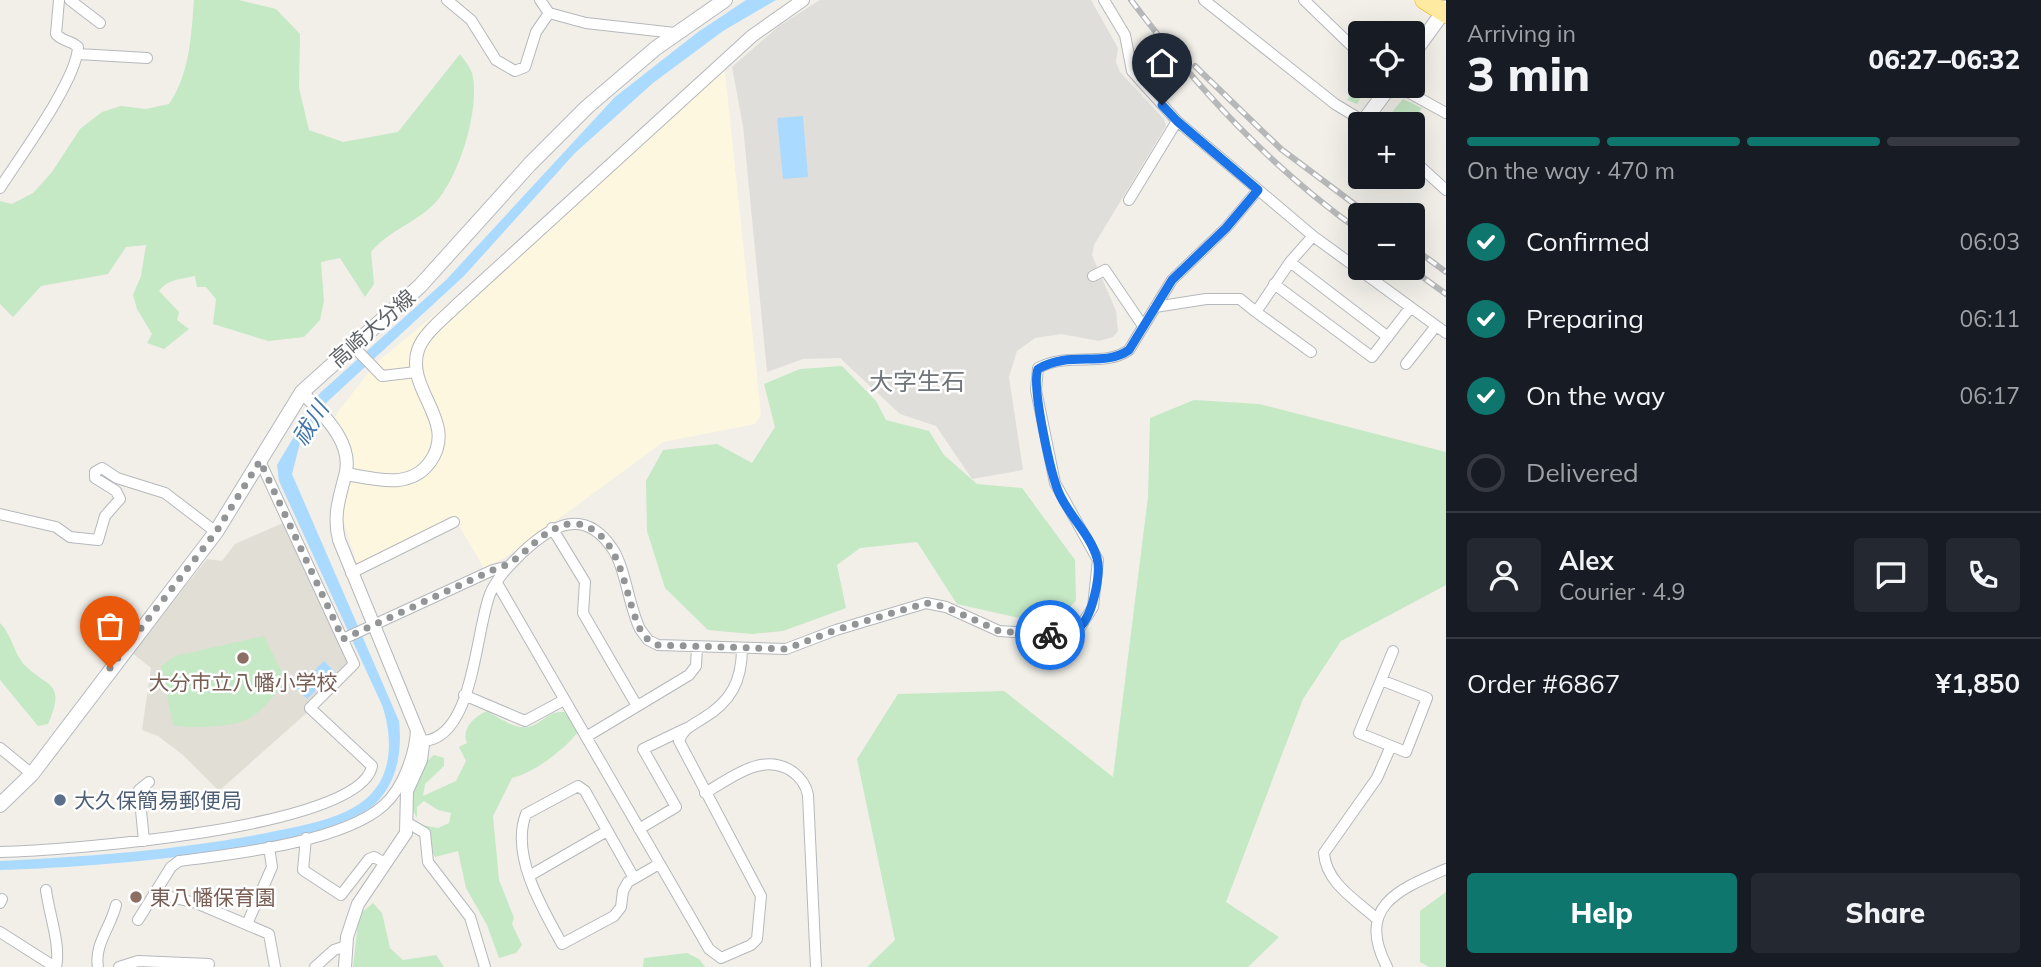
<!DOCTYPE html>
<html lang="en">
<head>
<meta charset="utf-8">
<style>
	:root { --surface:#171b24; --page:#242831; --text:#f1f3f6; --muted:#9ea1a6; --line:#363941; --accent:#0f766e }
	body { margin:0; font-family:Mulish,"Noto Sans JP",sans-serif; background:var(--page); color:var(--text); height:100vh; display:flex; flex-direction:column; font-size:26px; white-space:nowrap }
	* { box-sizing:border-box; margin:0 }
	p { font-size:23px; color:var(--muted) }
	.icon { flex:none; width:38px; height:38px; fill:none; stroke:currentColor; stroke-width:2; stroke-linecap:round; stroke-linejoin:round }
	.map { position:relative; flex:1; overflow:hidden }
	.sheet { display:flex; flex-direction:column; background:var(--surface); width:595px }
	.sheet>* { flex:none }
	.fabs { position:absolute; left:1348px; top:21px; display:grid; gap:14px }
	.fabs a { display:grid; place-items:center; width:77px; height:77px; border-radius:7px; background:var(--surface); box-shadow:0 7px 28px #0002; font-size:35px }
	.pin { position:absolute; display:grid; place-items:center; width:60px; height:60px; color:#fff; margin:-72px -30px; border-radius:50% 50% 50% 0; rotate:-45deg; box-shadow:0 0 7px #0007 }
	.pin .icon { rotate:45deg }
	.courier { position:absolute; display:grid; place-items:center; width:70px; height:70px; margin:-35px; border:5px solid #1a73e8; border-radius:50%; background:#fff; color:#222; box-shadow:0 2px 9px #0007 }
	.summary em { font-style:normal; font-weight:800 }
	.summary div { display:flex; flex-direction:column-reverse }
	.summary { display:flex; align-items:center; justify-content:space-between; height:119px; padding:0 21px }
	h1 { font-size:46px; font-weight:800; line-height:52px }
	.bar { display:grid; grid-template-columns:repeat(4,1fr); gap:10px 7px; align-content:center; height:84px; padding:0 21px }
	.bar i { height:9px; border-radius:5px; background:var(--line) }
	.bar .active { background:var(--accent) }
	.bar p { grid-column:span 4 }
	.line { display:flex; align-items:center; gap:18px; padding:0 21px; border-top:2px solid var(--line) }
	.line div { flex:1 }
	.round { display:grid; place-items:center; flex:none; width:74px; height:74px; border-radius:7px; background:var(--page) }
	ol { padding:0 21px; list-style:none }
	li { display:flex; align-items:center; gap:21px; height:77px }
	li p { margin-inline-start:auto }
	li .icon { padding:7px; border-radius:50%; background:var(--accent); color:#fff; stroke-width:4 }
	li:last-child { color:var(--muted) }
	li i { width:38px; height:38px; border:4px solid var(--line); border-radius:50% }
	.action { display:flex; gap:14px; margin-top:auto; padding:14px 21px }
	.action a { flex:1; height:80px; border-radius:7px; background:var(--accent); color:#fff; font-size:28px; font-weight:800; line-height:80px; text-align:center }
	.action a+a { background:var(--page); color:var(--text) }
	main { display:flex; flex:1; min-height:0 }
	.map>svg:first-child { display:block }
	.commercial { fill:#fef7e0 }
	.industrial { fill:#e0deda }
	.education { fill:#e1ded6 }
	.green { fill:#c5e8c5 }
	.water { fill:#aadaff }
	.lines { fill:none; stroke-linecap:round; stroke-linejoin:round }
	.minor-casing { stroke:#b5b8bc; stroke-width:12 }
	.tertiary-casing { stroke:#b5b8bc; stroke-width:14 }
	.secondary-casing { stroke:#b6babf; stroke-width:16 }
	.trunk-casing { stroke:#f9ab00; stroke-width:19 }
	.minor { stroke:#fff; stroke-width:10 }
	.tertiary { stroke:#fff; stroke-width:12 }
	.secondary { stroke:#fff; stroke-width:14 }
	.trunk { stroke:#feeaa1; stroke-width:18 }
	.rail-casing { stroke:#b6b7b8; stroke-width:6 }
	.rail { stroke:#fff; stroke-width:3.5; stroke-dasharray:10; stroke-linecap:butt }
	.done { stroke:#929495; stroke-width:7; stroke-dasharray:0 12.6 }
	.route { stroke:#1a73e8; stroke-width:9 }
	.education-dot { fill:#8d6e63; stroke:#fff; stroke-width:2.5 }
	.service-dot { fill:#5c6f8a; stroke:#fff; stroke-width:2.5 }
	.labels { text-anchor:middle; dominant-baseline:central; stroke-width:5; stroke-linejoin:round; paint-order:stroke }
	.street-label { font-size:21px; fill:#5f6368; stroke:#fff }
	.education-label { font-size:21px; fill:#785e54; stroke:#fff }
	.service-label { font-size:21px; fill:#4e5e75; stroke:#fff; text-anchor:start }
	.water-label { font-size:23px; font-style:italic; fill:#4174aa; stroke:#fff }
	.quarter-label { font-size:24px; fill:#70757a; stroke:#fff }
</style>
</head>
<body>
<main>
<div class="map">
<svg width="1446" height="967" viewBox="0 0 1446 967">
	<rect width="100%" height="100%" fill="#f1efe8"/>
	<path class="commercial" d="M723,53L761,415L755,424L663,442L508,556L484,568L454,517L357,564L342,516L353,470V454L346,434L335,417L338,412L376,363L478,279Z"/>
	<path class="industrial" d="M820,0H1091L1118,48L1116,62L1120,72L1164,119L1166,126L1094,245L1092,255L1116,311L1118,331L1113,337L1099,341L1061,334L1035,338L1017,351L1009,377L1023,470L972,479L936,426L900,414L840,358L803,359L767,372L743,126L732,67L779,26Z"/>
	<path class="education" d="M283,523L349,663L306,705L310,710L219,791L183,755L158,736L142,730L151,668L132,653L207,559L222,561L235,544Z"/>
	<path class="green" d="M194,0H239L276,9L300,34L299,88L309,130L343,142L398,132L460,54C464,60 472,69 473,77C479,112 459,177 435,203C416,223 389,230 371,252L374,284L365,297L340,258L321,262L324,301L320,320L304,337L268,341L213,324L216,299L206,287H197L195,276C181,279 168,279 159,291L179,312L177,320L189,329L164,349L147,343L152,334L137,309L133,295L141,276L146,245L126,247L108,274L41,286L13,317L0,304V201L12,204L33,193L52,172L80,129L102,112L121,106L146,109L169,104C190,73 191,37 194,0Z
		M1360,82V86H1368L1357,104L1347,100Z
		M1403,99L1422,108L1410,124H1394L1388,117Z
		M842,366L876,401L886,420L929,431L944,455L977,484L1022,488L1075,560L1076,601L1050,625L957,604L917,542L860,548L837,565L846,608L783,631L752,634L708,630L665,588L647,531L646,481L663,450L717,444L752,463L775,427L764,384L800,369Z
		M1194,400L1259,404L1446,452V585L1341,641L1303,699L1226,902L1279,937L1248,967H867L895,940L857,759L898,694L1004,691L1113,777L1148,497L1150,418Z
		M0,623C11,634 13,650 22,662C44,688 68,679 48,724L38,726L0,680Z
		M264,636L286,681C275,694 262,713 246,720C230,727 189,729 173,725L161,666L175,656Z
		M487,711C500,718 518,733 534,725C546,719 549,711 564,712L573,720L578,732C564,750 535,772 512,778L493,816L499,880L514,918L512,924L522,945L516,953L499,958L487,925L466,888L458,851L435,857L422,834V825L438,828L449,823L451,813L438,810L424,801L417,807V818C403,797 416,769 434,755L444,758V766L425,784L423,796L456,781L466,761L459,747L467,743C461,728 474,717 487,711Z
		M1446,892V967H1429L1420,962V911Z
		M373,903L382,913L390,948L403,960L436,955L444,967H353L359,915Z
		M687,953L699,959L705,967H643L644,958Z"/>
	<path class="water" d="M746,0H776L723,31L653,83L575,153L464,276L327,402L300,443L292,474L399,721C402,750 398,779 378,801C328,853 76,868 0,870V861C91,856 182,850 271,832C301,826 337,820 362,802C394,779 393,737 382,705L279,481L277,465L320,393L446,280L615,97L698,32Z
		M803,116L808,177L783,179L777,118Z
		M324,661L335,672L307,699L297,688Z"/>
	<g class="lines">
		<g class="minor-casing">
			<path id="minor" d="M70,0L100,23
				M447,0L471,20L496,60L515,71L525,67L536,32L549,13L586,23L675,33
				M540,0L549,13
				M1104,0L1125,35L1132,71L1177,121L1313,236L1446,333
				M1204,0L1335,104L1368,124
				M1304,0L1360,54
				M78,54L147,58
				M1397,86L1446,113
				M1412,159L1446,190
				M0,188C19,158 77,80 78,47C71,40 63,42 56,34L59,0
				M1129,200L1177,121
				M1290,262L1388,337
				M1093,276L1105,270L1143,326
				M1274,284L1372,357L1410,308
				M1155,307L1206,299H1240L1256,312
				M352,345L382,376L416,372
				M1311,352L1256,312L1290,262L1313,236
				M1406,364L1436,326
				M0,514L56,527L70,537L98,540L105,516L120,499L116,491L95,478V472L102,468L117,478L165,493L216,532
				M552,528L585,582L583,613L637,706
				M351,573L454,522
				M497,583L709,949L721,958L751,945L757,939L761,896L679,741C683,729 691,726 702,719C731,702 742,681 742,648
				M343,639L493,570L509,566
				M1381,680L1427,698L1406,752L1359,733Z
				M1381,680L1393,651
				M464,695L525,721L564,700
				M586,737L689,675L696,666L697,647
				M423,741C474,738 475,632 490,594C497,577 510,565 523,552C552,525 584,507 612,548C625,566 629,607 640,629L648,640L658,645L786,649L836,630L926,603L946,607L999,631L1065,635L1079,629L1093,607L1098,560L1055,483L1036,390L1038,368C1070,351 1103,368 1129,350L1172,280L1226,228L1258,190
				M0,748L32,774
				M705,793C731,778 763,751 793,772C801,778 806,785 808,795L816,967
				M408,823L425,833L428,862L470,917L485,967
				M639,829L676,807L643,749L687,728
				M306,838L303,870L341,895L369,859L374,857L385,863
				M144,841L139,790L149,782
				M0,852C58,851 361,829 372,766L310,708L354,664L260,461
				M529,876L607,831
				M634,878L585,791L578,786L526,814C510,855 543,910 562,944L614,916L621,907L623,891L628,882L659,864
				M46,890C49,914 61,945 56,967
				M154,893L196,903L269,934L275,967
				M0,903L2,899
				M1377,919C1356,900 1326,883 1324,853L1377,778L1391,746
				M138,920L171,867L179,861C234,854 343,842 384,805C403,788 416,752 416,727
				M247,924L272,867L269,847
				M0,932L55,967
				M98,967C94,944 111,927 116,905
				M119,967L138,961L209,964
				M315,967L334,950L346,946
				M1387,967C1356,907 1397,890 1446,869"/>
		</g>
		<g class="tertiary-casing">
			<path id="tertiary" d="M302,392C322,414 355,443 345,476C339,499 333,516 339,540L423,745L421,760L407,791L406,833L358,904L347,937L345,967
				M346,474C375,479 410,490 430,462C459,422 405,390 418,350C423,334 444,318 456,306L752,36L803,0"/>
		</g>
		<g class="secondary-casing">
			<path id="secondary" d="M1412,55L1446,8
				M1364,121L1390,86
				M0,805L32,774L216,532L302,392L420,286L530,164L587,107L656,48L725,0"/>
		</g>
		<g class="trunk-casing">
			<path id="trunk" d="M1424,0L1446,14"/>
		</g>
		<use href="#minor" class="minor"/>
		<use href="#tertiary" class="tertiary"/>
		<use href="#secondary" class="secondary"/>
		<use href="#trunk" class="trunk"/>
		<g class="rail-casing">
			<path id="rail" d="M1131,0C1198,89 1269,166 1360,231
				M1195,66L1281,149L1369,215
				M1412,247L1446,272
				M1410,268L1446,294"/>
		</g>
		<use href="#rail" class="rail"/>
	</g>
	<g class="lines">
		<path class="done" d="M110,668L216,532L260,461L343,639L493,570C527,561 536,528 574,523C623,530 623,594 640,629L648,640L658,645L786,649L836,630L926,603L946,607L999,631L1050,635"/>
		<path class="route" d="M1050,635C1082,637 1090,618 1096,589C1098,579 1100,568 1097,558C1090,534 1069,516 1059,493C1051,475 1031,386 1038,369C1070,350 1103,368 1129,350L1172,280L1226,228L1258,190L1177,121L1162,105"/>
	</g>
	<g class="education-dot">
		<circle cx="243" cy="658" r="7"/>
		<circle cx="136" cy="897" r="7"/>
	</g>
	<circle class="service-dot" cx="60" cy="800" r="7"/>
	<g class="labels">
		<g class="street-label">
			<text transform="translate(372 328) rotate(-41)">高崎大分線</text>
		</g>
		<g class="education-label">
			<text x="243" y="682">大分市立八幡小学校</text>
			<text x="150" y="897" text-anchor="start">東八幡保育園</text>
		</g>
		<g class="service-label">
			<text x="74" y="800">大久保簡易郵便局</text>
		</g>
		<g class="water-label">
			<text transform="translate(310 423) rotate(-58)">祓川</text>
		</g>
		<g class="quarter-label">
			<text x="917" y="381">大字生石</text>
		</g>
	</g>
</svg>
<div class="fabs">
<a><svg class="icon" aria-label="locate" viewBox="0 0 24 24"><circle cx="12" cy="12" r="6"/><path d="M12 2v4M12 18v4M2 12h4M18 12h4"/></svg></a>
<a>+</a>
<a>−</a>
</div>
<div class="pin" style="left:110px;top:668px;background:#ea580c"><svg class="icon" aria-label="bag" viewBox="0 0 24 24"><path d="M5 8h14l-1 12H6zM9 8a3 3 0 0 1 6 0"/></svg></div>
<div class="pin" style="left:1162px;top:105px;background:#1f2937"><svg class="icon" aria-label="home" viewBox="0 0 24 24"><path d="M3 11l9-7 9 7M6 9v11h12V9"/></svg></div>
<div class="courier" style="left:1050px;top:635px"><svg class="icon" aria-label="bike" viewBox="0 0 24 24"><circle cx="6" cy="16" r="4"/><circle cx="18" cy="16" r="4"/><path d="M6 16l4-8h5l3 8M10 8l3 8H6M13 5h3"/></svg></div>
</div>
<section class="sheet">
<div class="summary"><div><h1>3 min</h1><p>Arriving in</p></div><em>06:27–06:32</em></div>
<div class="bar"><i class="active"></i><i class="active"></i><i class="active"></i><i></i><p>On the way · 470 m</p></div>
<ol>
<li><svg class="icon" aria-label="check" viewBox="0 0 24 24"><path d="M5 12l5 5 9-10"/></svg>Confirmed<p>06:03</p></li>
<li><svg class="icon" aria-label="check" viewBox="0 0 24 24"><path d="M5 12l5 5 9-10"/></svg>Preparing<p>06:11</p></li>
<li><svg class="icon" aria-label="check" viewBox="0 0 24 24"><path d="M5 12l5 5 9-10"/></svg>On the way<p>06:17</p></li>
<li><i></i>Delivered</li>
</ol>
<div class="line" style="height:126px"><a class="round"><svg class="icon" aria-label="person" viewBox="0 0 24 24"><circle cx="12" cy="8" r="4"/><path d="M4 21q1-7 8-7t8 7"/></svg></a><div><b>Alex</b><p>Courier · 4.9</p></div><a class="round"><svg class="icon" aria-label="chat" viewBox="0 0 24 24"><path d="M4 5h16v11H9l-5 4z"/></svg></a><a class="round"><svg class="icon" aria-label="phone" viewBox="0 0 24 24"><path d="M5 4h4l2 5-3 2q2 4 5 5l2-3 5 2v4C11 20 4 13 5 4z"/></svg></a></div>
<div class="line" style="height:91px"><div>Order #6867</div><b>¥1,850</b></div>
<div class="action"><a>Help</a><a>Share</a></div>
</section>
</main>
</body>
</html>
